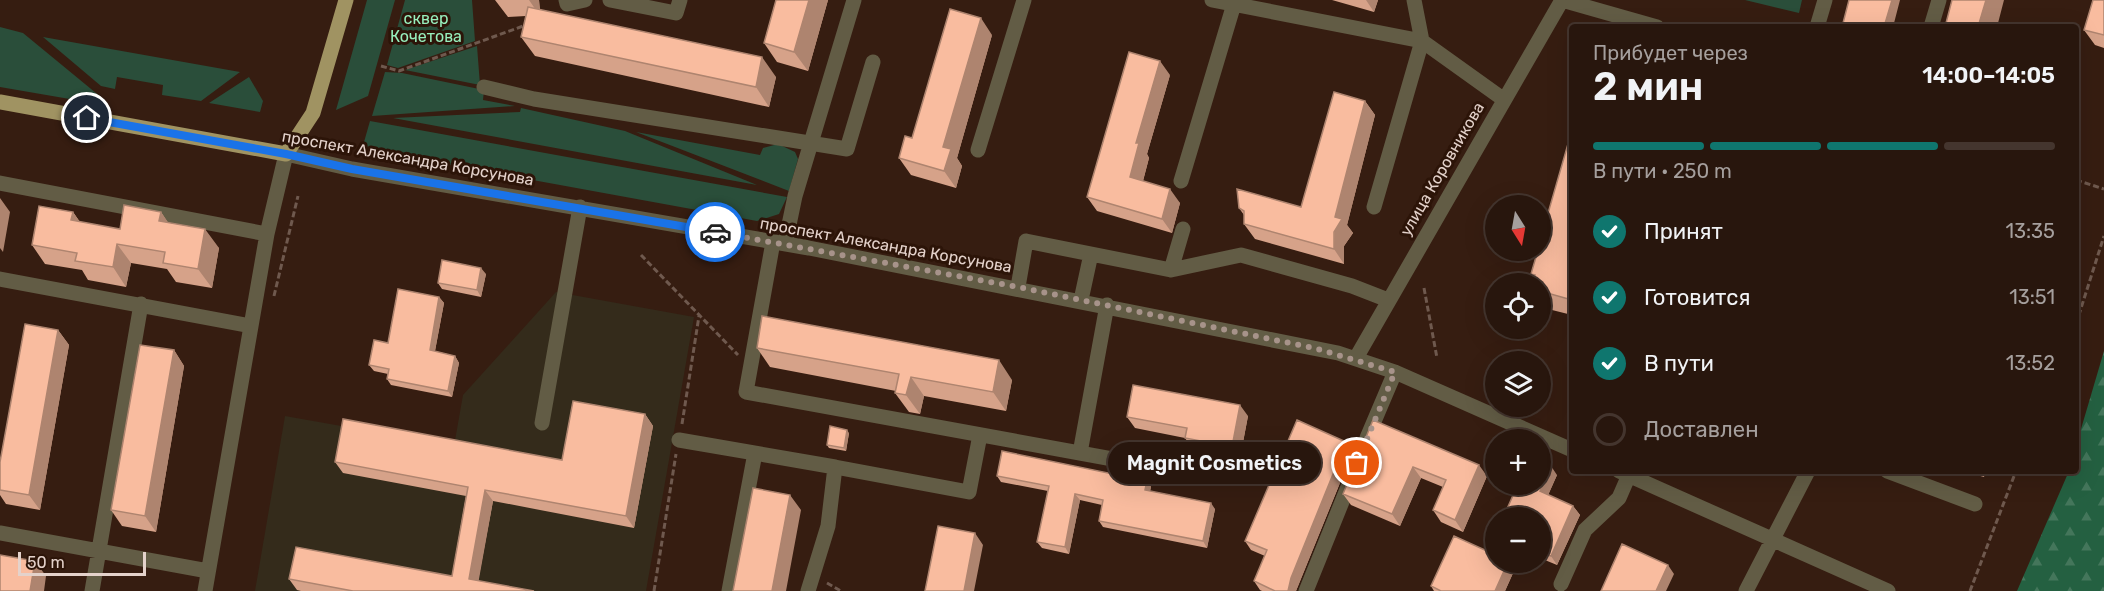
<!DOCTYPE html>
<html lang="ru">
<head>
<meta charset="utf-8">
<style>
	:root { --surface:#28160d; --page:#34231b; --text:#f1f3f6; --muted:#a59f9d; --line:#44352e; --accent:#0f766e }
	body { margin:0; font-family:Rubik,sans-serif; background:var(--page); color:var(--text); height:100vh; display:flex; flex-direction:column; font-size:22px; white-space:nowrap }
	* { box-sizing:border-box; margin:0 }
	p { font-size:20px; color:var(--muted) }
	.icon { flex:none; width:33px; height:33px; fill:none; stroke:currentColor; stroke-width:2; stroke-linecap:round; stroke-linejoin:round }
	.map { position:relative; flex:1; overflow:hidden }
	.sheet { position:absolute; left:1569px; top:24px; width:510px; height:450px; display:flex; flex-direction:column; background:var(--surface); border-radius:6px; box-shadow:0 6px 24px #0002,0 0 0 2px var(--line) }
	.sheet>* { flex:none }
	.needle { width:39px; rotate:169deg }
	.fabs { position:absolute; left:1485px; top:195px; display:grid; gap:12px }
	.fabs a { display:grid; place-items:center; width:66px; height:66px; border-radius:50%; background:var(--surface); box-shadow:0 6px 24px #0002,0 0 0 2px var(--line); font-size:30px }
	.scale { position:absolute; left:18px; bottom:15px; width:128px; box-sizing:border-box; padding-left:6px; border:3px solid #e4d2cb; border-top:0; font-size:16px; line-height:21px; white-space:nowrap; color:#e4d2cb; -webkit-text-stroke:4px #2c1408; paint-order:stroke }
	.pin { position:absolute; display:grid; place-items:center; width:51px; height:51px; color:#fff; margin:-26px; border:3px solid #fff; border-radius:50%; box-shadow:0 2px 6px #0007 }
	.courier { position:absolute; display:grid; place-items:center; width:60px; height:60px; margin:-30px; border:4px solid #1a73e8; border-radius:50%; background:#fff; color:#222; box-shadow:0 2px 8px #0007 }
	.bubble { position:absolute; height:42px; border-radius:21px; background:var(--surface); box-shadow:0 6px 24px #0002,0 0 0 2px var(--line); font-size:20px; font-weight:600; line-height:42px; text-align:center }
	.headline em { font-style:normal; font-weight:600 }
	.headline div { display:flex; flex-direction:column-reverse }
	.headline { display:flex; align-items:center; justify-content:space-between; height:102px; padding:0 24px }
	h1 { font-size:39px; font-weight:600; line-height:45px }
	.bar { display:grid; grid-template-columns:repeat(4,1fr); gap:9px 6px; align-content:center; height:72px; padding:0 24px }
	.bar i { height:8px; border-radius:4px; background:var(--line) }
	.bar .current { background:var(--accent) }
	.bar p { grid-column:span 4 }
	ol { padding:0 24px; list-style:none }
	li { display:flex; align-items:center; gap:18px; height:66px }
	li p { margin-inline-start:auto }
	li .icon { padding:6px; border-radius:50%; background:var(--accent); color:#fff; stroke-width:4 }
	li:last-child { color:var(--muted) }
	li i { width:33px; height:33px; border:3px solid var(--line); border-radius:50% }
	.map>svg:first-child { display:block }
	.education { fill:#342b1b }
	.green { fill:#2a4e3a }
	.forest { fill:url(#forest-firs) }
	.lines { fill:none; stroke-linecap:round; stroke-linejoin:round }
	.path { stroke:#6f594e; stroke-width:3; stroke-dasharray:6 3; stroke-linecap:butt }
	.minor { stroke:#625c45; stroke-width:15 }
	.major { stroke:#a09362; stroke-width:15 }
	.wall { fill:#d6a289 }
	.shaded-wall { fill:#ae846f }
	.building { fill:#f9bc9f; stroke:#ae846f; stroke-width:1.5 }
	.done { stroke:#a7938a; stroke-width:6; stroke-dasharray:0 10.8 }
	.route { stroke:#1a73e8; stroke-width:8 }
	.labels { text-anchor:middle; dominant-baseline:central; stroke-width:6; stroke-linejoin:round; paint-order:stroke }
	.park-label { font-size:16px; fill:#97efbd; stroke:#2c1408 }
	.street-label { font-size:16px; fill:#e4d2cb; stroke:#2c1408 }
</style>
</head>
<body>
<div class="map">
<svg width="2104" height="591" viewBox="0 0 2104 591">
	<defs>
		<pattern id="forest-firs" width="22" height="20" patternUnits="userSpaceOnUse" patternTransform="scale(1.5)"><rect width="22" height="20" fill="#246041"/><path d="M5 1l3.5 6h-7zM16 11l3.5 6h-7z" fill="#44765b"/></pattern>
	</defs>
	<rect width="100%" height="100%" fill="#361d11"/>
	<path class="education" d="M556,292L694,317L646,591H255L285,416L454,446L463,395Z"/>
	<path class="green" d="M367,0H395L368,96L336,110Z
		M405,0H472L475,41L398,68L387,65Z
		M1745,0H1802L1799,13Z
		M0,27L23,33L102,98L87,102L0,87Z
		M43,37L240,72L201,101L162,95L163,85L117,77L115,89L101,86Z
		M477,46L480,85L405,70Z
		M385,72L402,73L484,90L483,100L515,106L372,116Z
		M249,77L263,101L260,112L209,103Z
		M521,108L625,131L757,185L393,118L520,112Z
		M370,121L787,197L779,214L757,221L362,149Z
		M636,132L760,155L763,148L778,144L795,152L798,159L789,191Z"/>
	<path class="forest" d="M2104,351V591H2017L2069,471H2076V446Z"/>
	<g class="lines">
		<path class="path" d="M381,66L399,71L526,25
			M2076,180L2104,189
			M641,255L738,355
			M1424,288L1437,358
			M274,296L298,196
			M2076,324L2104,236
			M682,424L699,316
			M827,583L841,591
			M654,591L676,454
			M1970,591L2016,471"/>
		<path class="minor" d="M566,0L567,4L585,0
			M610,0L676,13L680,0
			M1212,0L1422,41L1374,207
			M1414,0L1422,41L1503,99
			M1817,27L1825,0
			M1931,27L1939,0
			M484,87L534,99L847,149L873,62
			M978,150L1024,0
			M1181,181L1234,4
			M0,183L267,234
			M773,242L746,392L1211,477
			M785,244L795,196L854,0
			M1171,270L1183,229
			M0,279L251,326
			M1018,287L1026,241L1171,270L1241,255L1352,286L1388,300
			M1081,300L1091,254
			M1356,358L1562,0L1657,27
			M542,423L580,207
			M1367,438L1395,372
			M679,440L835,467L828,526L808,591
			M1080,453L1107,305
			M835,467L969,492L980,435
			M1619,471L1888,591
			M1887,471L1975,504
			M0,533L208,571
			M1561,584L1585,530L1619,498L1629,475
			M92,591L141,304
			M205,591L267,234L286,154L352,169L809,248L1338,353L1395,372L1572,450
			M729,591L755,453
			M1306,591L1352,477
			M1746,591L1808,471"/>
		<path class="major" d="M0,102L286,154L313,113L346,0"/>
	</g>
	<path class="wall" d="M495,0H539L540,10L776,77L769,107L535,56L521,37L526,16L508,17Z
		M776,0H828L808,71L777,62L764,43Z
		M1332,0H1378L1374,12Z
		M2104,0V48L2095,45L2084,30Z
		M992,35L957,158L962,166L956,188L911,175L899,158L912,138Z
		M1170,75L1147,154L1149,158L1143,181L1180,203L1172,233L1097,211L1087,197Z
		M1365,101L1375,115L1347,225L1353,233L1344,246V264L1255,239L1244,224V215L1239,208L1301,207Z
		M1572,130V315L1544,308L1540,302V284L1531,274Z
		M73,212L80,222L120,229L161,212L168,223L219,248L212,288L176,282L167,269L131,263L126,287L88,280L82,270L45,264L32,245Z
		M486,274L481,297L442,289L438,283Z
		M439,297L444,303L435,351L455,356L459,363L452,397L391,385L387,379L388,374L374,371L369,365L388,343Z
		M58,330L69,345L40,510L6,504L0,495V462Z
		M757,348L1012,380L1006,411L924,396L920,414L909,412L895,393L896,391L770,367Z
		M174,350L184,366L156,532L122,526L111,510Z
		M645,414L653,426L634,528L493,501L478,581L534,591H301L297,590L289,579L452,576L466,496L343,473L335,462L562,460Z
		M1248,416L1240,458L1193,449L1185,438L1135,428L1127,417Z
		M1373,420L1487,476L1463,532L1441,522L1433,510L1443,487L1421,478L1400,526L1351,505L1343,494Z
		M849,433L846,451L829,448L827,445Z
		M1353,451L1296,591H1262L1260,590L1254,581L1265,556L1251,550L1245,541Z
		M1953,471H1985L1984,477L1970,473L1969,476Z
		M1557,475L1548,495L1573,506L1580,515L1557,565L1540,558V518L1518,484Z
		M997,476L1147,481L1151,487L1150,491L1215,509L1207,548L1103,527L1099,521L1102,505L1080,500L1069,554L1042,548L1037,542L1048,491L1001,482Z
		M1487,551L1496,562H1518L1505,591H1434L1431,586Z"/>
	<path class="shaded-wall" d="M529,0H539L540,16Z
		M809,0H828L808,71L794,52Z
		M1366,0H1378L1374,12Z
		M1892,0H1900L1893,27H1884Z
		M1986,0H2004L1997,27H1978Z
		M981,18L992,35L957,158L962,166L956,188L944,171L943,147Z
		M762,57L776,77L769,107L756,87Z
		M1160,61L1170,75L1147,154L1149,158L1140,192L1130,177L1136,143Z
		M1365,101L1375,115L1347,225L1353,233L1344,246V264L1334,249L1335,217Z
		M1170,189L1180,203L1172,233L1162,219Z
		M0,198L10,212L3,252L0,248Z
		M73,212L86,231L71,220Z
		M161,212L174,231L159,221Z
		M205,229L219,248L212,288L198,269Z
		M117,244L131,263L126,287L113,267Z
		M1572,250V271L1568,265Z
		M481,268L486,274L481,297L477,290Z
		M439,297L444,303L434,356L430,350Z
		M58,330L69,345L40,510L29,495Z
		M174,350L184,366L156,532L145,516Z
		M455,356L459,363L452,397L448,391Z
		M999,360L1012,380L1006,411L993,392Z
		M911,377L924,396L920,414L906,395Z
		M1240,405L1248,416L1240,458L1232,447Z
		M645,414L653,426L634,528L626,516Z
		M847,430L849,433L846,451L844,448Z
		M1346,442L1353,451L1296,591H1288L1291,578Z
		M1479,465L1487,476L1463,532L1455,520Z
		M1551,466L1557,475L1546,500L1540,491Z
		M1413,467L1421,478L1400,526L1392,514Z
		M1980,471H1985L1984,477Z
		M1147,481L1151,487L1149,496L1145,490Z
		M485,490L493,501L477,590L469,579Z
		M1075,494L1080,500L1069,554L1065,547Z
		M790,495L801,510L786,591H772Z
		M1211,503L1215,509L1207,548L1203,541Z
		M1573,506L1580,515L1557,565L1551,556Z
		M975,533L983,545L974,591H964Z
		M35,561L46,576L44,591H30Z
		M1508,562H1518L1505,591H1495Z
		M1668,565L1674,574L1666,591H1656Z"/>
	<path class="building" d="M776,0H809L794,52L764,43Z
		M1849,0H1892L1884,27H1842Z
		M1952,0H1986L1978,27H1945Z
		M2093,0H2104V35L2084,30Z
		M528,7L762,57L756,87L521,37Z
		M950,9L981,18L943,147L951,149L944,171L899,158L905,136L912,138Z
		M1129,52L1160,61L1136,143H1139L1130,177L1170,189L1162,219L1087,197Z
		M1334,92L1365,101L1335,217L1342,219L1334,232V249L1244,224V211L1239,208L1237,189L1301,207Z
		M1572,130V250L1568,265L1572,266V300L1540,291V284H1532L1535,275L1531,274L1538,250H1540V241Z
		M124,205L161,212L159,221L205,229L198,269L163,263L165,252L117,244L113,267L75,261L77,253L32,245L39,206L73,212L71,220L120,229Z
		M442,260L481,268L477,290L438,283Z
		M398,289L439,297L430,350L455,356L448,391L387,379L389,369L369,365L374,340L388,343Z
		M762,316L999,360L993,392L911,377L906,395L895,393L899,374L757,348Z
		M25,324L58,330L29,495L0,490V462Z
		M140,345L174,350L145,516L111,510Z
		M1133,385L1240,405L1232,447L1185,438L1187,428L1127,417Z
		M573,401L645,414L626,516L485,490L469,579L534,591H353L289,579L296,547L452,576L468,487L335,462L343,419L562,460Z
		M1297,420L1346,442L1291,578L1288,591H1275L1254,581L1267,550L1245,541Z
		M1373,420L1479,465L1455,520L1433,510L1446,480L1413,467L1392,514L1343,494Z
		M830,426L847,430L844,448L827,445Z
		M1002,451L1147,481L1145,490L1211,503L1203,541L1099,521L1103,500L1075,494L1065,547L1037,542L1049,486L997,476Z
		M1540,462L1551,466L1540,491L1573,506L1551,556L1540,552V518H1503L1518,484H1540Z
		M753,488L790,495L772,591H733Z
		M938,526L975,533L964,591H925Z
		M1496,533V562H1508L1495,591H1441L1431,586L1454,536L1487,551Z
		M1622,544L1668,565L1656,591H1601Z
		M0,555L35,561L30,591H0Z"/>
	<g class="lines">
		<path class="done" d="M715,232L1018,287L1314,348L1395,372L1357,463"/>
		<path class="route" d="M87,118L286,154L352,169L715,232"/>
	</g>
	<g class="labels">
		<g class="park-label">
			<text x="426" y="18">сквер<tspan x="426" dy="18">Кочетова</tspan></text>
		</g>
		<g class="street-label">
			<text transform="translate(408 158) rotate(10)">проспект Александра Корсунова</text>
			<text transform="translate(1442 169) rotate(-60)">улица Коровникова</text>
			<text transform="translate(886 245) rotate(10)">проспект Александра Корсунова</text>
		</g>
	</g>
</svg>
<div class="fabs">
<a><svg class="needle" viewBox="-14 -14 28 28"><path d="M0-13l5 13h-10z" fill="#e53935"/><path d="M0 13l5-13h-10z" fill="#a59f9d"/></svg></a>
<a><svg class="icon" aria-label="locate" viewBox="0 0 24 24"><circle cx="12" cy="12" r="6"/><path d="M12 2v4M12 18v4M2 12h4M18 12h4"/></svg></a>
<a><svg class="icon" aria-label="layers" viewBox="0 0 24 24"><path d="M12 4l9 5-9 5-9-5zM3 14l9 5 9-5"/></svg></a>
<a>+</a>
<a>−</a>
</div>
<div class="scale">50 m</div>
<div class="pin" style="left:1357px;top:463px;background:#ea580c"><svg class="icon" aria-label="bag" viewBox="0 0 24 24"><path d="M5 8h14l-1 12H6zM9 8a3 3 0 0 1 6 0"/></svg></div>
<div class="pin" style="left:87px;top:118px;background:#1f2937"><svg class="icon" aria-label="home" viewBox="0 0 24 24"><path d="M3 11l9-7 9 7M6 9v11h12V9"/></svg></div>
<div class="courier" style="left:715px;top:232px"><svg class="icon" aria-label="car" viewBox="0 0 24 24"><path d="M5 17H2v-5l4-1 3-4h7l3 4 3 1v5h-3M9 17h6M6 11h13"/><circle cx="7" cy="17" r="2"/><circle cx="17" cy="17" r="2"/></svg></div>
<div class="bubble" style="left:1108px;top:442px;width:213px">Magnit Cosmetics</div>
<section class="sheet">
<div class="headline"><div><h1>2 мин</h1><p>Прибудет через</p></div><em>14:00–14:05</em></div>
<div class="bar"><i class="current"></i><i class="current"></i><i class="current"></i><i></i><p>В пути · 250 m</p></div>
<ol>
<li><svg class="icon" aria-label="check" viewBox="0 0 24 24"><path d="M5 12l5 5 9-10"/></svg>Принят<p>13:35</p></li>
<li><svg class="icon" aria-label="check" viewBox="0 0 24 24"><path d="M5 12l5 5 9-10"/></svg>Готовится<p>13:51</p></li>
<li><svg class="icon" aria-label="check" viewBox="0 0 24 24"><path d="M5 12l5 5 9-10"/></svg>В пути<p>13:52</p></li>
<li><i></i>Доставлен</li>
</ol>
</section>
</div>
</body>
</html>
